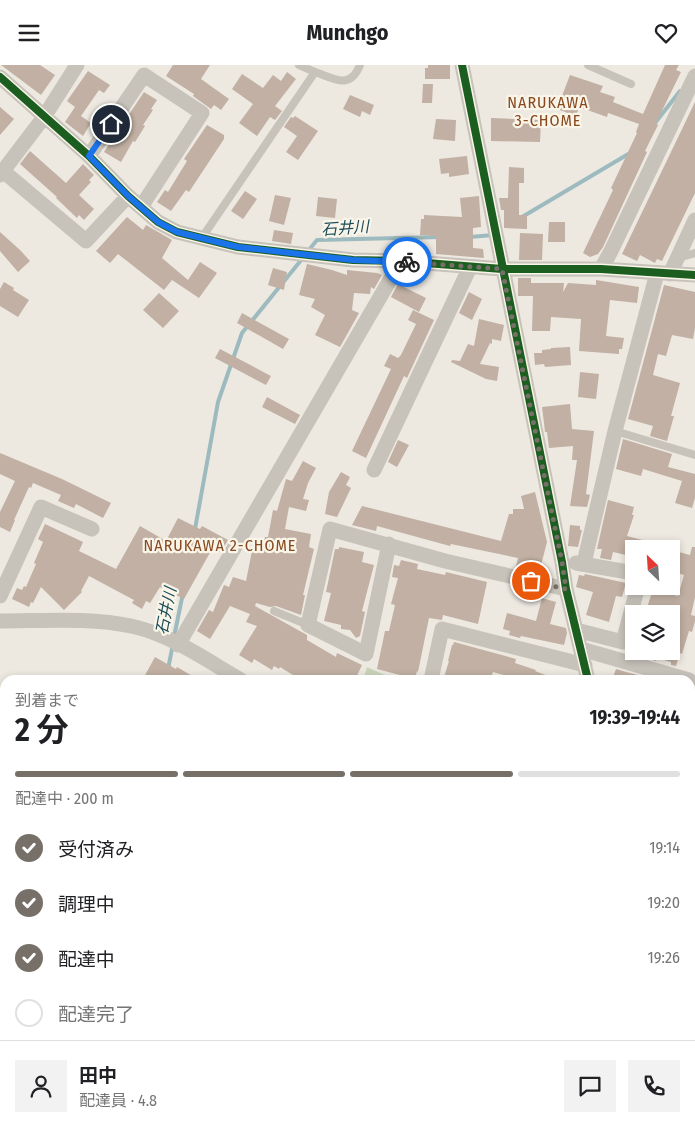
<!DOCTYPE html>
<html lang="ja">
<head>
<meta charset="utf-8">
<style>
	:root { --surface:#fff; --page:#f2f2f2; --text:#202124; --muted:#757577; --line:#e0e0e0; --accent:#777069 }
	body { margin:0; font-family:"Fira Sans Condensed","Noto Sans JP",sans-serif; background:var(--page); color:var(--text); height:100vh; display:flex; flex-direction:column; font-size:19px; white-space:nowrap }
	* { box-sizing:border-box; margin:0 }
	p { font-size:16px; color:var(--muted) }
	.icon { flex:none; width:28px; height:28px; fill:none; stroke:currentColor; stroke-width:2; stroke-linecap:round; stroke-linejoin:round }
	.map { position:relative; flex:1; overflow:hidden }
	.sheet { position:absolute; left:0px; top:610px; width:695px; height:465px; display:flex; flex-direction:column; background:var(--surface); border-radius:15px 15px 0 0; box-shadow:0 2px 8px #0003 }
	.sheet>* { flex:none }
	.needle { width:32px; rotate:335deg }
	.buttons { position:absolute; left:625px; top:475px; display:grid; gap:10px }
	.buttons a { display:grid; place-items:center; width:55px; height:55px; border-radius:0px; background:var(--surface); box-shadow:0 2px 8px #0003; font-size:25px }
	.pin { position:absolute; display:grid; place-items:center; width:42px; height:42px; color:#fff; margin:-21px; border:2px solid #fff; border-radius:50%; box-shadow:0 1px 5px #0007 }
	.courier { position:absolute; display:grid; place-items:center; width:50px; height:50px; margin:-25px; border:4px solid #1a73e8; border-radius:50%; background:#fff; color:#222; box-shadow:0 1px 6px #0007 }
	.headline em { font-style:normal; font-weight:700 }
	.headline div { display:flex; flex-direction:column-reverse }
	.headline { display:flex; align-items:center; justify-content:space-between; height:85px; padding:0 15px }
	h1 { font-size:32px; font-weight:700; line-height:38px }
	.bar { display:grid; grid-template-columns:repeat(4,1fr); gap:8px 5px; align-content:center; height:60px; padding:0 15px }
	.bar i { height:6px; border-radius:4px; background:var(--line) }
	.bar .active { background:var(--accent) }
	.bar p { grid-column:span 4 }
	.line { display:flex; align-items:center; gap:12px; padding:0 15px; border-top:1px solid var(--line) }
	.line div { flex:1 }
	.round { display:grid; place-items:center; flex:none; width:52px; height:52px; border-radius:0px; background:var(--page) }
	ol { padding:0 15px; list-style:none }
	li { display:flex; align-items:center; gap:15px; height:55px }
	li p { margin-inline-start:auto }
	li .icon { padding:5px; border-radius:50%; background:var(--accent); color:#fff; stroke-width:4 }
	li:last-child { color:var(--muted) }
	li i { width:28px; height:28px; border:2px solid var(--line); border-radius:50% }
	header { display:flex; justify-content:space-between; align-items:center; height:65px; padding:0 15px; background:var(--surface); font-size:22px; font-weight:700 }
	.map>svg:first-child { display:block }
	.green { fill:#cbd4bb }
	.lines { fill:none; stroke-linecap:round; stroke-linejoin:round }
	.stream { stroke:#9dbabf; stroke-width:4 }
	.building { fill:#c1b0a3 }
	.service { stroke:#c7c2ba; stroke-width:8 }
	.minor { stroke:#c7c2ba; stroke-width:15 }
	.rail { stroke:#aeaaa5; stroke-width:4; stroke-dasharray:1 4; stroke-linecap:butt }
	.cycleway-casing { stroke:#faf5e9; stroke-width:11 }
	.cycleway { stroke:#1b5e20; stroke-width:8 }
	.done { stroke:#777069; stroke-width:5; stroke-dasharray:0 9 }
	.route { stroke:#1a73e8; stroke-width:6 }
	.labels { text-anchor:middle; dominant-baseline:central; stroke-width:4.5; stroke-linejoin:round; paint-order:stroke }
	.neighbourhood-label { font-size:16px; letter-spacing:1px; fill:#884920; stroke:#faf5e9 }
	.water-label { font-size:16px; font-style:italic; fill:#1d4c5a; stroke:#faf5e9 }
</style>
</head>
<body>
<header><svg class="icon" aria-label="menu" viewBox="0 0 24 24"><path d="M4 6h16M4 12h16M4 18h16"/></svg>Munchgo<svg class="icon" aria-label="heart" viewBox="0 0 24 24"><path d="M12 20l-8-8c-3-5 5-10 8-4 3-6 11-1 8 4z"/></svg></header>
<div class="map">
<svg width="695" height="1075" viewBox="0 0 695 1075">
	<rect width="100%" height="100%" fill="#ede9e1"/>
	<path class="green" d="M367,602L396,615H363Z
		M690,806L695,807V984L690,961Z"/>
	<g class="lines">
		<path class="stream" d="M655,58L680,26
			M522,152L630,88
			M470,172L493,170
			M308,186L317,175L441,172
			M195,464L218,337L242,268L302,194
			M174,572L183,528
			M168,604L173,579
			M84,1075L85,1070"/>
	</g>
	<path class="building" d="M1,0H40L55,10L41,30Z
		M173,0H210L201,14L229,34L221,45L214,40L211,44L193,31L194,29L166,11Z
		M428,0H450V14H425V3H428Z
		M665,0H679L676,5L681,7L656,58L658,60L645,86L647,87L603,182L598,189L590,192L583,188L613,125L611,123L637,68L636,67L639,59L608,48L607,52L579,42L576,51L557,44L570,10L603,21L600,27L615,32L613,37L643,49Z
		M88,6L110,20L104,28L99,25L81,51L91,58L83,71L65,57L75,42L67,36Z
		M287,7L296,14L275,41L282,46L275,55L270,52L257,71L239,58L253,39L232,24L242,9L263,23L273,10L281,16Z
		M423,19H433L432,38H422Z
		M144,27L157,35L151,44L153,45L143,60L145,61L135,77L133,76L121,97L104,87Z
		M350,30L374,40L370,50L362,46L360,52L343,44Z
		M695,37V128L662,196L657,194L655,198L640,190L637,196L622,189Z
		M0,42L14,54L0,70Z
		M295,51L318,66L298,95L286,87L297,71L284,62L291,52L293,53Z
		M491,53L541,55L540,77L491,76Z
		M436,54L456,55L455,76L433,74Z
		M207,60L224,70V74L189,127L186,125L171,146L157,137L165,125L168,127L187,96L184,94Z
		M30,86L66,118L83,99L94,110L89,115L91,117L79,130L94,144L84,155L79,150L77,153L56,133L57,132L20,99Z
		M467,91L469,109L449,112V108L441,109L439,94Z
		M509,102L524,103V118H519V150H527V164L504,163V145H501L499,133H508Z
		M245,126L257,134L243,154L231,146Z
		M275,130L291,133L284,160L269,156Z
		M479,131L481,162L473,163V183L483,184L484,193L436,189V171L420,170L421,154H424V150L462,152L460,133Z
		M318,132L337,134L335,153L316,151Z
		M127,152L143,165L146,160L172,175L162,193L188,215L200,197L217,208L199,233L172,215L164,225L118,189L110,198L96,186Z
		M549,157H565V177H548Z
		M274,165L293,168L291,179L272,176Z
		M0,167L20,185L30,196L18,207L0,186Z
		M520,168L543,169L542,195H519Z
		M307,199L332,205L347,210V205L377,208L382,210L374,224L371,222L370,229L354,228L352,245L359,248L340,282L315,270L325,250L311,242L315,234L299,230Z
		M273,203L287,207L284,225L268,220Z
		M518,213H531V218H564L563,227L568,218L596,220V215L639,222L637,238L610,235L606,271L624,273L622,284H619V289L579,286L581,254L551,252L550,266H532L533,231H518Z
		M4,217L14,223L13,225L29,235L18,252L0,241V224Z
		M398,219L426,233L419,247L391,232Z
		M664,220L695,227V263L693,274L672,270L666,291L658,289L653,310L680,318L671,351H674L667,376L650,371L653,361L628,354Z
		M469,227L482,234L472,255L459,248Z
		M159,228L179,246L163,263L143,245Z
		M413,245L434,255L407,313L404,311L366,393L352,386L391,304L384,301L390,289L398,293L401,290L416,259L408,255Z
		M242,248L289,274L283,284L237,258Z
		M479,254L504,260L501,276L492,274V279L490,278L480,299L499,302L497,316L486,314L451,297L452,295L460,296L468,279L474,281Z
		M570,282L571,300L545,302L544,299L535,300L534,288H542V285L551,284V283Z
		M220,284L271,311L266,320L215,293Z
		M580,307L599,309L596,334L578,332Z
		M267,332L300,350L295,359L262,342Z
		M570,339L572,364L594,366L586,429L590,430L587,442L570,441L577,395H572L573,381L549,383L547,367H545L544,358L542,342Z
		M623,374L672,389L668,402L695,409V433L692,443L675,438L682,416L643,404L641,411L616,404Z
		M398,375L409,380L397,402L388,397Z
		M0,388L62,414L111,438L103,453L76,439L74,443L58,436L61,430L33,418L31,423L29,422L14,455H15L10,467L0,462V447L15,416L0,409Z
		M303,396L316,403L308,418L303,434L309,435L306,446L289,442L285,464L311,469L309,482L314,484L303,530H305L301,550L276,541L270,542L256,538L255,541L307,570V575L336,592L337,588L362,600L355,615H301L280,602L279,604L274,601L272,605L254,594L252,598L239,590L257,561L246,557L250,549L230,541L210,574L197,566L209,545L213,547L224,520L229,522L233,512L246,516L252,486L262,488L265,472H268L273,445L277,446L286,414L292,416Z
		M341,407L350,412L346,420L351,423L337,452L325,449L329,427Z
		M535,427L547,477L539,508L516,502L518,493L451,479L450,481L377,461L376,466L352,460L362,441L501,476L509,449H513V444H524L521,431Z
		M608,435L634,442L632,450H634L627,471L662,480L661,484H634V488H631L630,491L613,487L611,495L600,493L602,484H597Z
		M178,453L200,464L202,461L228,475L221,487L212,484L184,534L160,522L150,538L146,536L142,544L132,538L134,535L89,511L81,526L82,527L64,545L41,522L33,538L31,537L29,542L12,534L17,523L22,525L24,521L26,522L36,499L34,498L43,477L38,474L45,459L83,477L79,486L116,504L140,461L166,476Z
		M570,460L580,461V465H582L578,482L568,481Z
		M339,482L364,487L362,497L374,500L362,546L365,547L360,571L356,573L350,565L341,564V560L324,556L331,528L326,527L335,484H339Z
		M692,482H695V532L691,550L695,551V556L692,567L689,566L682,589L680,588L676,601L671,600V597L657,593L656,596L632,589L633,586H671V549H645L653,524L678,531L684,510L671,506V485L690,490Z
		M401,495L418,499L417,504L445,510L446,507L487,517L478,559L443,550L442,555L429,553L418,607L417,606L415,614L377,604L385,566H389L395,540L391,539L398,513L392,512L394,500L399,501Z
		M585,509L626,518L622,532L616,531L609,557L586,550L593,527L576,522L579,510L584,511Z
		M542,533L556,537L550,559L566,563L567,568L564,580L521,571L520,573L509,570L510,566L503,564L507,548L536,556Z
		M454,577L516,594L515,598L536,605L535,606L556,614V615H522L493,607L490,615H443L449,596H448L452,580H453Z
		M155,592L176,604L177,602L199,615H150L144,612Z
		M616,604L626,607L650,613L649,615H612Z"/>
	<g class="lines">
		<path class="service" d="M588,0L631,19
			M315,7C335,14 350,25 360,0
			M201,174L315,7L299,0
			M678,193L695,188
			M615,366L695,390
			M274,546L308,560
			M0,1054L5,1047"/>
		<path class="minor" d="M462,0L562,497L566,524L588,615
			M0,12L89,91L128,131L158,157L177,167L238,182L353,195L401,196L502,204H601L695,210
			M89,91L144,10L202,48L141,142
			M3,106L86,176L128,131
			M0,110L44,52L77,0
			M601,204L611,186L695,11
			M670,209L695,155
			M374,405L470,202
			M389,479L366,589L308,560L330,464L445,496L566,524
			M576,498L634,508
			M584,498L615,366L657,208
			M0,531L41,442L92,464
			M0,556C40,556 92,552 131,561C170,569 206,595 241,615
			M576,565L623,577L638,521
			M178,580L401,196
			M581,584L689,615
			M431,615L442,564L585,600
			M690,692L695,694
			M690,784L695,785
			M0,818L5,821
			M0,981L5,984
			M145,1070L153,1075
			M452,1070L460,1075
			M676,1070L677,1075
			M508,1075L511,1070"/>
		<path class="rail" d="M0,663L5,666
			M0,680L5,683
			M690,1027L695,1028
			M690,1036L695,1037"/>
		<g class="cycleway-casing">
			<path id="cycleway" d="M462,0L562,497L566,524L588,615
				M0,12L89,91L128,131L158,157L177,167L238,182L353,195L401,196L502,204H601L695,210"/>
		</g>
		<use href="#cycleway" class="cycleway"/>
	</g>
	<g class="lines">
		<path class="done" d="M407,197L502,204L562,497L566,524L531,516"/>
		<path class="route" d="M111,59L89,91L128,131L158,157L177,167L238,182L353,195L407,197"/>
	</g>
	<g class="labels">
		<g class="neighbourhood-label">
			<text x="548" y="37">NARUKAWA<tspan x="548" dy="18">3-CHOME</tspan></text>
			<text x="220" y="480">NARUKAWA 2-CHOME</text>
		</g>
		<g class="water-label">
			<text transform="translate(345 163) rotate(-4)">石井川</text>
			<text transform="translate(166 546) rotate(-79)">石井川</text>
		</g>
	</g>
</svg>
<div class="buttons">
<a><svg class="needle" viewBox="-14 -14 28 28"><path d="M0-13l5 13h-10z" fill="#e53935"/><path d="M0 13l5-13h-10z" fill="#757577"/></svg></a>
<a><svg class="icon" aria-label="layers" viewBox="0 0 24 24"><path d="M12 4l9 5-9 5-9-5zM3 14l9 5 9-5"/></svg></a>
</div>
<div class="pin" style="left:531px;top:516px;background:#ea580c"><svg class="icon" aria-label="bag" viewBox="0 0 24 24"><path d="M5 8h14l-1 12H6zM9 8a3 3 0 0 1 6 0"/></svg></div>
<div class="pin" style="left:111px;top:59px;background:#1f2937"><svg class="icon" aria-label="home" viewBox="0 0 24 24"><path d="M3 11l9-7 9 7M6 9v11h12V9"/></svg></div>
<div class="courier" style="left:407px;top:197px"><svg class="icon" aria-label="bike" viewBox="0 0 24 24"><circle cx="6" cy="16" r="4"/><circle cx="18" cy="16" r="4"/><path d="M6 16l4-8h5l3 8M10 8l3 8H6M13 5h3"/></svg></div>
<section class="sheet">
<div class="headline"><div><h1>2 分</h1><p>到着まで</p></div><em>19:39–19:44</em></div>
<div class="bar"><i class="active"></i><i class="active"></i><i class="active"></i><i></i><p>配達中 · 200 m</p></div>
<ol>
<li><svg class="icon" aria-label="check" viewBox="0 0 24 24"><path d="M5 12l5 5 9-10"/></svg>受付済み<p>19:14</p></li>
<li><svg class="icon" aria-label="check" viewBox="0 0 24 24"><path d="M5 12l5 5 9-10"/></svg>調理中<p>19:20</p></li>
<li><svg class="icon" aria-label="check" viewBox="0 0 24 24"><path d="M5 12l5 5 9-10"/></svg>配達中<p>19:26</p></li>
<li><i></i>配達完了</li>
</ol>
<div class="line" style="height:90px"><a class="round"><svg class="icon" aria-label="person" viewBox="0 0 24 24"><circle cx="12" cy="8" r="4"/><path d="M4 21q1-7 8-7t8 7"/></svg></a><div><b>田中</b><p>配達員 · 4.8</p></div><a class="round"><svg class="icon" aria-label="chat" viewBox="0 0 24 24"><path d="M4 5h16v11H9l-5 4z"/></svg></a><a class="round"><svg class="icon" aria-label="phone" viewBox="0 0 24 24"><path d="M5 4h4l2 5-3 2q2 4 5 5l2-3 5 2v4C11 20 4 13 5 4z"/></svg></a></div>
</section>
</div>
</body>
</html>
